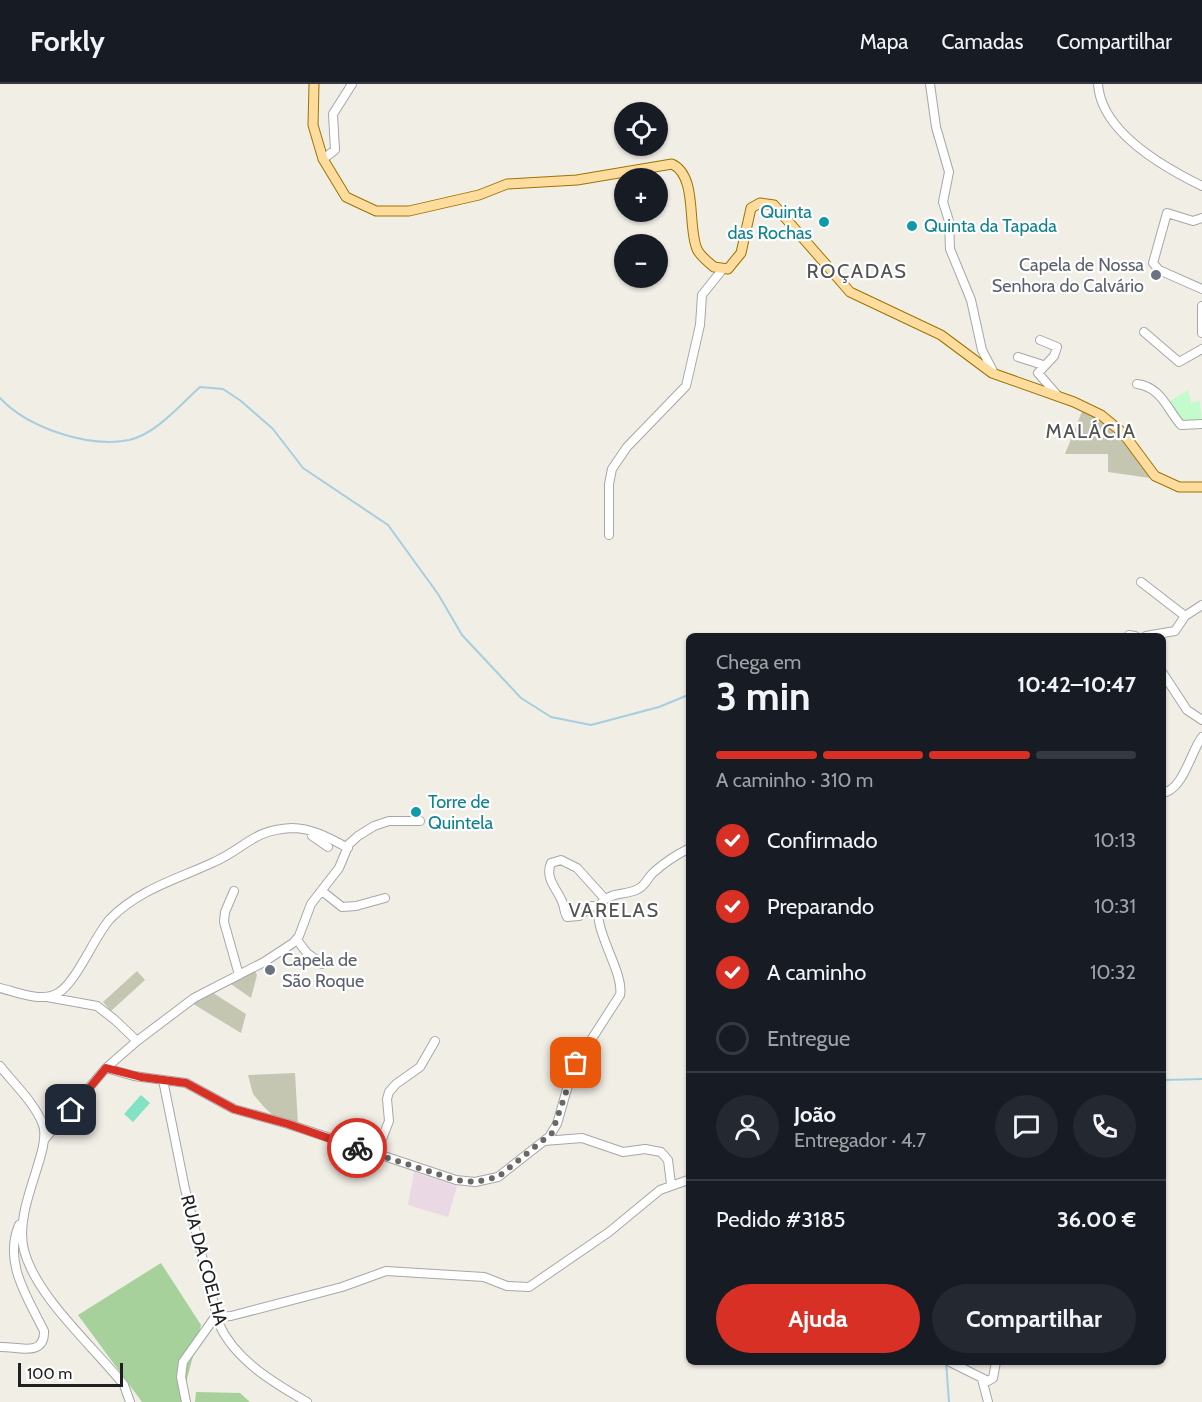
<!DOCTYPE html>
<html lang="pt">
<head>
<meta charset="utf-8">
<style>
	:root { --surface:#171b24; --page:#242831; --text:#f1f3f6; --muted:#9ea1a6; --line:#363941; --accent:#d93025 }
	body { margin:0; font-family:Cabin,sans-serif; background:var(--page); color:var(--text); height:100vh; display:flex; flex-direction:column; font-size:22px; white-space:nowrap }
	* { box-sizing:border-box; margin:0 }
	p { font-size:20px; color:var(--muted) }
	.icon { flex:none; width:33px; height:33px; fill:none; stroke:currentColor; stroke-width:2; stroke-linecap:round; stroke-linejoin:round }
	.map { position:relative; flex:1; overflow:hidden }
	.details { position:absolute; left:686px; top:549px; width:480px; height:732px; display:flex; flex-direction:column; background:var(--surface); border-radius:9px; box-shadow:0 2px 4px #0004 }
	.details>* { flex:none }
	.controls { position:absolute; left:614px; top:18px; display:grid; gap:12px }
	.controls a { display:grid; place-items:center; width:54px; height:54px; border-radius:50%; background:var(--surface); box-shadow:0 2px 4px #0004; font-size:30px }
	.scale { position:absolute; left:18px; bottom:15px; width:105px; box-sizing:border-box; padding-left:6px; border:3px solid #202020; border-top:0; font-size:16px; line-height:21px; white-space:nowrap; color:#202020; -webkit-text-stroke:4px #fff; paint-order:stroke }
	.pin { position:absolute; display:grid; place-items:center; width:51px; height:51px; color:#fff; margin:-26px; border-radius:12px; box-shadow:0 3px 9px #0006 }
	.courier { position:absolute; display:grid; place-items:center; width:60px; height:60px; margin:-30px; border:4px solid #d93025; border-radius:50%; background:#fff; color:#222; box-shadow:0 2px 8px #0007 }
	.overview em { font-style:normal; font-weight:700 }
	.overview div { display:flex; flex-direction:column-reverse }
	.overview { display:flex; align-items:center; justify-content:space-between; height:102px; padding:0 30px }
	h1 { font-size:39px; font-weight:700; line-height:45px }
	.bar { display:grid; grid-template-columns:repeat(4,1fr); gap:9px 6px; align-content:center; height:72px; padding:0 30px }
	.bar i { height:8px; border-radius:4px; background:var(--line) }
	.bar .active { background:var(--accent) }
	.bar p { grid-column:span 4 }
	.line { display:flex; align-items:center; gap:15px; padding:0 30px; border-top:2px solid var(--line) }
	.line div { flex:1 }
	.round { display:grid; place-items:center; flex:none; width:63px; height:63px; border-radius:32px; background:var(--page) }
	ol { padding:0 30px; list-style:none }
	li { display:flex; align-items:center; gap:18px; height:66px }
	li p { margin-inline-start:auto }
	li .icon { padding:6px; border-radius:50%; background:var(--accent); color:#fff; stroke-width:4 }
	li:last-child { color:var(--muted) }
	li i { width:33px; height:33px; border:3px solid var(--line); border-radius:50% }
	.action { display:flex; gap:12px; margin-top:auto; padding:12px 30px }
	.action a { flex:1; height:69px; border-radius:36px; background:var(--accent); color:#fff; font-size:24px; font-weight:700; line-height:69px; text-align:center }
	.action a+a { background:var(--page); color:var(--text) }
	header { display:flex; align-items:center; gap:36px; box-sizing:border-box; height:84px; padding:0 30px; background:var(--surface); border-bottom:2px solid var(--line) }
	header strong { font-size:28px }
	nav { display:flex; gap:33px; margin-inline-start:auto; font-size:21px }
	.map>svg:first-child { display:block }
	.industrial { fill:#ead8e5 }
	.construction { fill:#c4c6b1 }
	.forest { fill:#a6d19a }
	.park { fill:#c3fbcc }
	.pitch { fill:#83e1c4 }
	.lines { fill:none; stroke-linecap:round; stroke-linejoin:round }
	.stream { stroke:#a6cedf; stroke-width:2 }
	.minor-casing { stroke:#a7a7a7; stroke-width:10 }
	.major-casing { stroke:#9c7400; stroke-width:11 }
	.minor { stroke:#fff; stroke-width:8 }
	.major { stroke:#fedc9e; stroke-width:9 }
	.done { stroke:#696865; stroke-width:6; stroke-dasharray:0 10.8 }
	.route { stroke:#d93025; stroke-width:8 }
	.culture-dot { fill:#0f9aa8; stroke:#fff; stroke-width:2 }
	.worship-dot { fill:#6b7280; stroke:#fff; stroke-width:2 }
	.labels { text-anchor:middle; dominant-baseline:central; stroke-width:4.5; stroke-linejoin:round; paint-order:stroke }
	.culture-label { font-size:18px; fill:#0d838f; stroke:#fff; text-anchor:start }
	.worship-label { font-size:18px; fill:#5b616d; stroke:#fff; text-anchor:end }
	.street-label { font-size:18px; fill:#202020; stroke:#fff }
	.neighbourhood-label { font-size:20px; letter-spacing:1.5px; fill:#535353; stroke:#fff }
</style>
</head>
<body>
<header>
<strong>Forkly</strong>
<nav><a>Mapa</a><a>Camadas</a><a>Compartilhar</a></nav>
</header>
<div class="map">
<svg width="1202" height="1318" viewBox="0 0 1202 1318">
	<rect width="100%" height="100%" fill="#f1eee6"/>
	<path class="industrial" d="M414,1088L457,1102L448,1133L408,1121Z"/>
	<path class="construction" d="M1083,325L1113,344L1136,371L1150,394L1108,388V370H1065Z
		M254,885L257,891L251,914L228,898Z
		M137,887L145,896L111,927L103,918Z
		M210,907L246,930L241,949L190,918Z
		M295,989L298,1041L276,1034L264,1023L253,1010L248,991Z"/>
	<path class="forest" d="M161,1179L201,1241L181,1318H142L78,1231Z
		M196,1308L240,1309L250,1318H195Z"/>
	<path class="park" d="M1188,306L1191,319L1200,317L1202,337L1183,340L1168,318Z"/>
	<path class="pitch" d="M141,1011L150,1019L133,1038L124,1030Z"/>
	<g class="lines">
		<path class="stream" d="M0,314C28,344 88,364 129,356C156,350 180,321 200,303L223,305L241,317L273,345L303,384L388,441L438,510L462,551L521,614L551,633L591,641L659,623L688,611
			M1162,996L1202,995
			M946,1278L949,1318"/>
		<g class="minor-casing">
			<path id="minor" d="M930,0L936,43L949,88L943,118L949,137L950,165L971,216L982,266L994,289
				M1098,0C1101,48 1163,83 1202,102
				M323,75L335,66L333,30L352,0
				M1202,134L1193,137L1167,129L1153,179L1159,186L1202,205
				M1202,222V249
				M1144,248L1179,278L1202,265
				M1040,256L1057,263L1054,272L1038,289L1058,312
				M1018,273L1043,281
				M1137,300C1161,303 1167,325 1181,341L1202,340
				M609,451V400L612,385L627,363L686,302L700,241L702,211L722,186
				M1141,498L1185,532
				M1129,551L1135,552
				M1146,552L1175,547L1185,532L1202,521
				M1162,588L1187,626L1202,636
				M1162,709C1183,707 1191,667 1202,653
				M312,752L328,763
				M234,807L225,828L224,838L239,891
				M322,807L342,823L356,822L385,814
				M599,823L592,822L579,832L567,833C564,828 564,820 561,815C555,803 545,793 551,779L561,776L577,784L605,815
				M297,856L307,869L322,880
				M0,904C17,908 41,919 58,909C76,899 94,853 110,835C139,805 178,795 214,778C246,764 252,746 292,744C312,744 331,755 348,764
				M47,913L97,922L115,936L137,957
				M0,982C14,1000 35,1019 43,1041C52,1067 13,1124 24,1166C36,1213 94,1263 124,1301L130,1318
				M106,984L134,992L186,999L234,1025L288,1040L456,1096L475,1098L498,1093L549,1053L557,1040L573,984L620,911C625,886 585,836 603,817C612,808 628,811 638,805C645,802 648,793 654,788C664,779 676,771 688,765
				M163,996L185,1105L219,1240C235,1276 274,1299 307,1318
				M44,1056L106,984L137,957L194,914L264,878L293,859L299,852L311,820L339,784L349,760L358,752L374,742L389,737H420
				M544,1057L582,1054L623,1068L645,1065L661,1068L668,1076L671,1100
				M376,1070L389,1037L387,1015L389,1008L396,1000L420,983L435,957
				M0,1263C16,1262 45,1274 44,1247C28,1214 3,1179 19,1141
				M950,1278L988,1297L993,1294L996,1278
				M982,1295L988,1318
				M186,1318L181,1293L183,1278L215,1233L231,1232L342,1203L386,1187L484,1193L507,1202L529,1203L609,1148L660,1106L688,1096"/>
		</g>
		<g class="major-casing">
			<path id="major" d="M314,0L313,41L323,75L346,113L376,127H409L479,111L507,100L577,96L672,80C698,92 687,142 697,165C700,172 708,178 714,183L728,185L741,169L751,124L760,119L774,121L850,208L941,251L992,289L1074,318L1101,331L1123,349L1155,392L1179,403H1202"/>
		</g>
		<use href="#minor" class="minor"/>
		<use href="#major" class="major"/>
	</g>
	<g class="lines">
		<path class="done" d="M357,1064L456,1096L475,1098L498,1093L552,1049L576,979"/>
		<path class="route" d="M71,1026L106,984L141,993L186,999L234,1025L288,1040L357,1064"/>
	</g>
	<g class="culture-dot">
		<circle cx="824" cy="138" r="6"/>
		<circle cx="912" cy="142" r="6"/>
		<circle cx="416" cy="728" r="6"/>
	</g>
	<g class="worship-dot">
		<circle cx="1156" cy="191" r="6"/>
		<circle cx="270" cy="886" r="6"/>
	</g>
	<g class="labels">
		<g class="culture-label">
			<text x="812" y="128" text-anchor="end">Quinta<tspan x="812" dy="21">das Rochas</tspan></text>
			<text x="924" y="142">Quinta da Tapada</text>
			<text x="428" y="718">Torre de<tspan x="428" dy="21">Quintela</tspan></text>
		</g>
		<g class="worship-label">
			<text x="1144" y="181">Capela de Nossa<tspan x="1144" dy="21">Senhora do Calvário</tspan></text>
			<text x="282" y="876" text-anchor="start">Capela de<tspan x="282" dy="21">São Roque</tspan></text>
		</g>
		<g class="street-label">
			<text transform="translate(204 1176) rotate(75)">RUA DA COELHA</text>
		</g>
		<g class="neighbourhood-label">
			<text x="857" y="187">ROÇADAS</text>
			<text x="1091" y="347">MALÁCIA</text>
			<text x="614" y="826">VARELAS</text>
		</g>
	</g>
</svg>
<div class="controls">
<a><svg class="icon" aria-label="locate" viewBox="0 0 24 24"><circle cx="12" cy="12" r="6"/><path d="M12 2v4M12 18v4M2 12h4M18 12h4"/></svg></a>
<a>+</a>
<a>−</a>
</div>
<div class="scale">100 m</div>
<div class="pin" style="left:576px;top:979px;background:#ea580c"><svg class="icon" aria-label="bag" viewBox="0 0 24 24"><path d="M5 8h14l-1 12H6zM9 8a3 3 0 0 1 6 0"/></svg></div>
<div class="pin" style="left:71px;top:1026px;background:#1f2937"><svg class="icon" aria-label="home" viewBox="0 0 24 24"><path d="M3 11l9-7 9 7M6 9v11h12V9"/></svg></div>
<div class="courier" style="left:357px;top:1064px"><svg class="icon" aria-label="bike" viewBox="0 0 24 24"><circle cx="6" cy="16" r="4"/><circle cx="18" cy="16" r="4"/><path d="M6 16l4-8h5l3 8M10 8l3 8H6M13 5h3"/></svg></div>
<section class="details">
<div class="overview"><div><h1>3 min</h1><p>Chega em</p></div><em>10:42–10:47</em></div>
<div class="bar"><i class="active"></i><i class="active"></i><i class="active"></i><i></i><p>A caminho · 310 m</p></div>
<ol>
<li><svg class="icon" aria-label="check" viewBox="0 0 24 24"><path d="M5 12l5 5 9-10"/></svg>Confirmado<p>10:13</p></li>
<li><svg class="icon" aria-label="check" viewBox="0 0 24 24"><path d="M5 12l5 5 9-10"/></svg>Preparando<p>10:31</p></li>
<li><svg class="icon" aria-label="check" viewBox="0 0 24 24"><path d="M5 12l5 5 9-10"/></svg>A caminho<p>10:32</p></li>
<li><i></i>Entregue</li>
</ol>
<div class="line" style="height:108px"><a class="round"><svg class="icon" aria-label="person" viewBox="0 0 24 24"><circle cx="12" cy="8" r="4"/><path d="M4 21q1-7 8-7t8 7"/></svg></a><div><b>João</b><p>Entregador · 4.7</p></div><a class="round"><svg class="icon" aria-label="chat" viewBox="0 0 24 24"><path d="M4 5h16v11H9l-5 4z"/></svg></a><a class="round"><svg class="icon" aria-label="phone" viewBox="0 0 24 24"><path d="M5 4h4l2 5-3 2q2 4 5 5l2-3 5 2v4C11 20 4 13 5 4z"/></svg></a></div>
<div class="line" style="height:78px"><div>Pedido #3185</div><b>36.00 €</b></div>
<div class="action"><a>Ajuda</a><a>Compartilhar</a></div>
</section>
</div>
</body>
</html>
